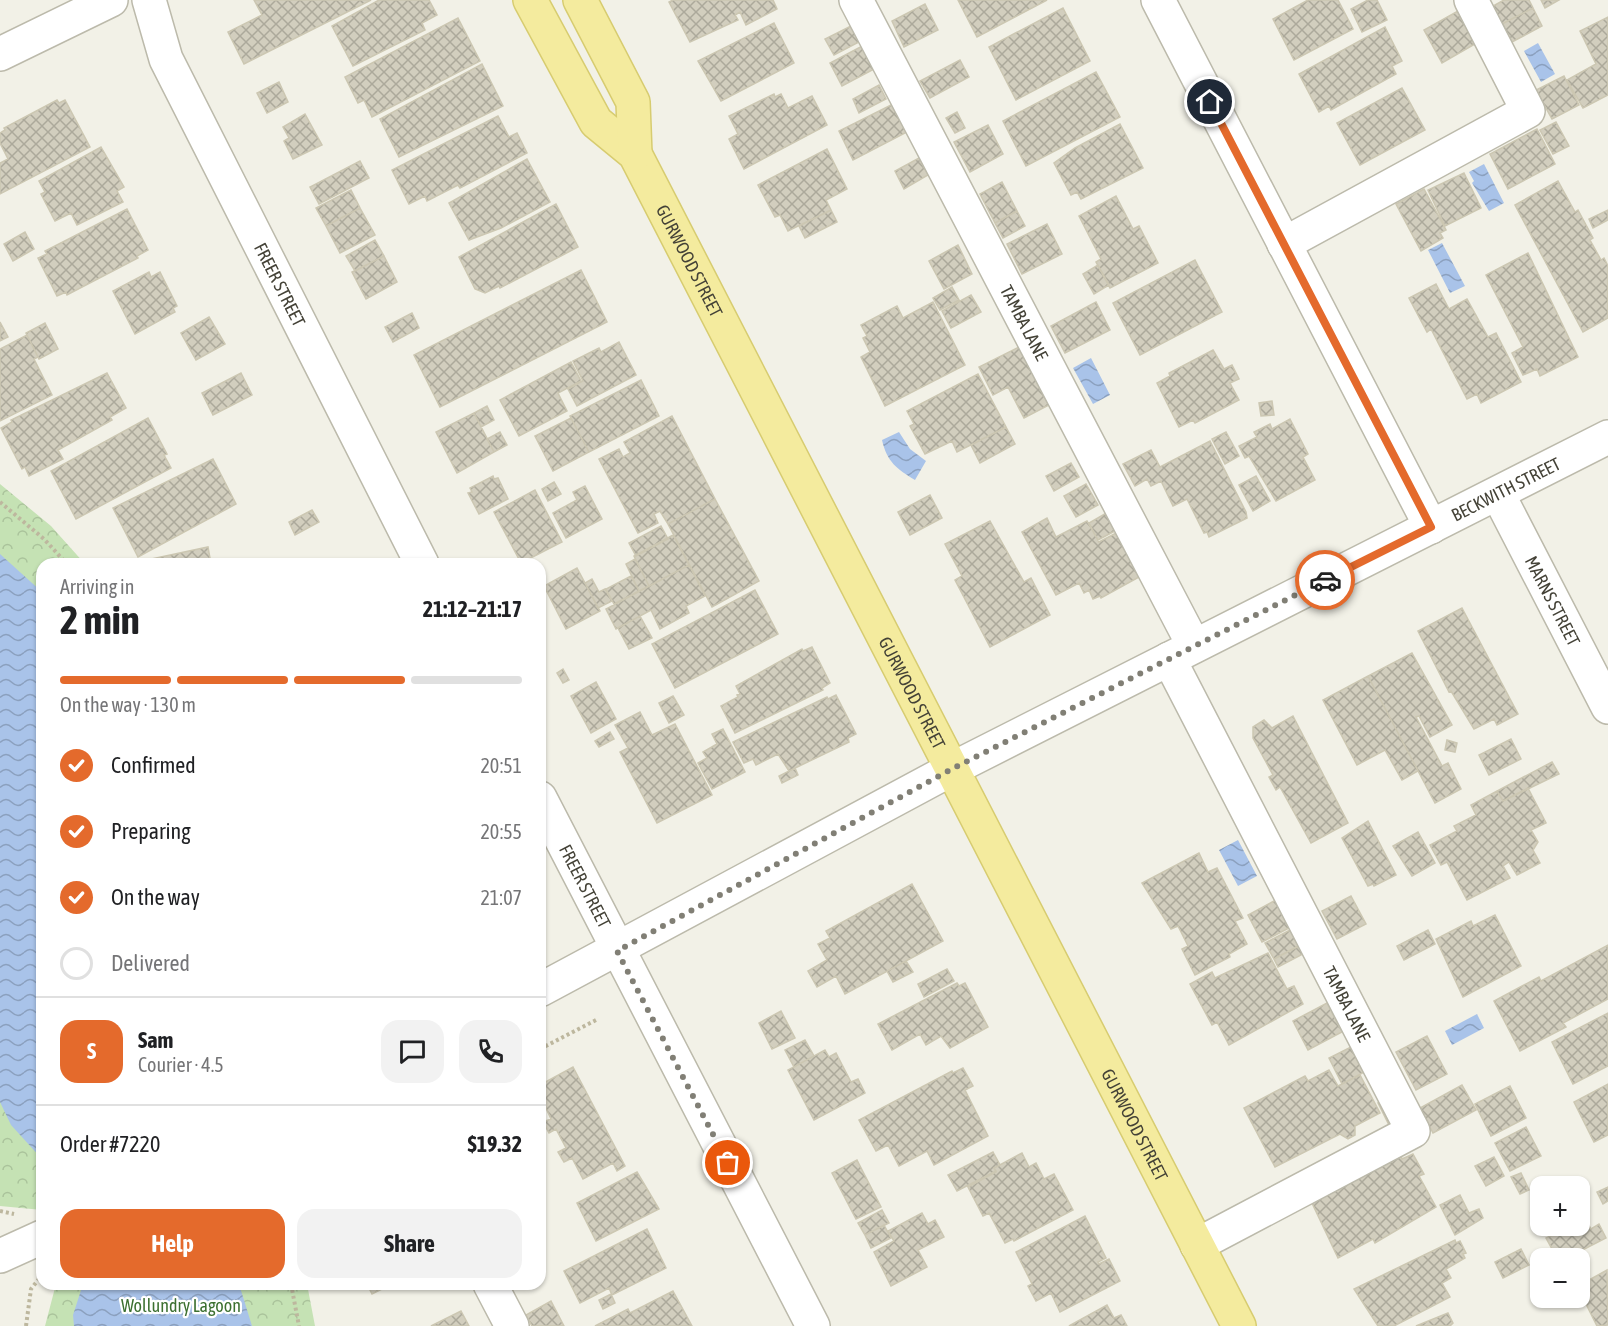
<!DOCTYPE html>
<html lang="en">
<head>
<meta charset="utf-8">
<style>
	:root { --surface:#fff; --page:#f2f2f2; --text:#202124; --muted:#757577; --line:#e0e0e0; --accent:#e46a2c }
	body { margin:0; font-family:"Asap Condensed",sans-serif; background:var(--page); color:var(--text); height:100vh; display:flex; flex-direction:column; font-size:22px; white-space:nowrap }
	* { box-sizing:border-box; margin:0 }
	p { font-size:20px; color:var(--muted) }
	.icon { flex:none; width:33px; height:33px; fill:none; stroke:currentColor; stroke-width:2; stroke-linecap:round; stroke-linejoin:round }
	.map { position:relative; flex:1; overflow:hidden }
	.details { position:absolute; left:36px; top:558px; width:510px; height:732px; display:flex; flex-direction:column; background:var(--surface); border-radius:18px; box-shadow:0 2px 4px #0004 }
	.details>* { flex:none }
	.tools { position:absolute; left:1530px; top:1176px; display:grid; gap:12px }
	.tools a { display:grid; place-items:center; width:60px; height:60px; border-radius:12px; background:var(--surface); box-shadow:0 2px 4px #0004; font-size:30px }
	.pin { position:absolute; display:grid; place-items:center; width:51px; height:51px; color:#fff; margin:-26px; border:3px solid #fff; border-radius:50%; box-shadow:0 2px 6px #0007 }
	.courier { position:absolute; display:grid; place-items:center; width:60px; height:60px; margin:-30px; border:4px solid #e46a2c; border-radius:50%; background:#fff; color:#222; box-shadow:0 2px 8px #0007 }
	.overview em { font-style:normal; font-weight:700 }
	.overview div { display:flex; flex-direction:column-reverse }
	.overview { display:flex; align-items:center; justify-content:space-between; height:102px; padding:0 24px }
	h1 { font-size:39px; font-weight:700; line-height:45px }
	.bar { display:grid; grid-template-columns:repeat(4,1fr); gap:9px 6px; align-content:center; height:72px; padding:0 24px }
	.bar i { height:8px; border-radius:4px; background:var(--line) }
	.bar .active { background:var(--accent) }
	.bar p { grid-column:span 4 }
	.line { display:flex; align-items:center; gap:15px; padding:0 24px; border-top:2px solid var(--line) }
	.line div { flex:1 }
	.round { display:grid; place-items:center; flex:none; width:63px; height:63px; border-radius:18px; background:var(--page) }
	ol { padding:0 24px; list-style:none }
	li { display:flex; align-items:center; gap:18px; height:66px }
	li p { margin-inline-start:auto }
	li .icon { padding:6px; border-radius:50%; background:var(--accent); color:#fff; stroke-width:4 }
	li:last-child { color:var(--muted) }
	li i { width:33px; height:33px; border:3px solid var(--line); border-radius:50% }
	.action { display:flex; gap:12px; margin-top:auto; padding:12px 24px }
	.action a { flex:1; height:69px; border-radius:18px; background:var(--accent); color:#fff; font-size:24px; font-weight:700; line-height:69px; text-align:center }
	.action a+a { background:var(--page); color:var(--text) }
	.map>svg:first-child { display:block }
	.forest { fill:url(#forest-crowns) }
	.water { fill:url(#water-waves) }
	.building { fill:url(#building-cross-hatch); stroke:#ccc7b2; stroke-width:1.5 }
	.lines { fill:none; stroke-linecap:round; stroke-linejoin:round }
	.minor-casing { stroke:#bcbaab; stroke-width:36 }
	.major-casing { stroke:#d7cc70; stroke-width:36 }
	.path { stroke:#bdb79e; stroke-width:4; stroke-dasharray:3 3; stroke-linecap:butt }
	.minor { stroke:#fff; stroke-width:33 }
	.major { stroke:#f4eb9e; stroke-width:33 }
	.done { stroke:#817f75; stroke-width:6; stroke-dasharray:0 10.8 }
	.route { stroke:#e46a2c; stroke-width:8 }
	.labels { text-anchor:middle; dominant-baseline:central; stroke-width:4.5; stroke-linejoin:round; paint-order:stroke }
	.street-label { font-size:18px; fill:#444237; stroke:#fff }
	.park-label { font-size:18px; fill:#3c7030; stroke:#fff }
</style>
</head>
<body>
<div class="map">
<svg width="1608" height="1326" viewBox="0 0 1608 1326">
	<defs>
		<pattern id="forest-crowns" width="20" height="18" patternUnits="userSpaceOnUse" patternTransform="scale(1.5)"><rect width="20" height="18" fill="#c5e2b4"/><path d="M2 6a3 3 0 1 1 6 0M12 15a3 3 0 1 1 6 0" fill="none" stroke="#aac39b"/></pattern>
		<pattern id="water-waves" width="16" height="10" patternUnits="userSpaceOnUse" patternTransform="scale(1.5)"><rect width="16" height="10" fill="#a9c3e9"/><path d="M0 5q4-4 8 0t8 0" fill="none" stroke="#8ba0be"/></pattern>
		<pattern id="building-cross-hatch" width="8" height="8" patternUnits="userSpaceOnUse" patternTransform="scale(1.5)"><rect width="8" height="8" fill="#d2cebe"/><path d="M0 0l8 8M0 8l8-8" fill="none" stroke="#aca99b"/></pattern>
	</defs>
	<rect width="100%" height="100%" fill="#f2f1e7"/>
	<path class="forest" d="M0,484L51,526L85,564H42V1210L0,1206Z
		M56,1284H307L315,1326H45Z"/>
	<path class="water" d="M1538,43L1555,74L1541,82L1524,51Z
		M1484,164L1504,203L1489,211L1472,183L1474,181L1469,172Z
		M1442,243L1465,286L1450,293L1428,250Z
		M1091,358L1110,395L1093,404L1073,368Z
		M899,432L910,449L926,461L915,480C897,469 887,462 882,440Z
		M0,554L42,592V1159L11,1125L0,1102Z
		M1238,840L1257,876L1238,886L1219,850Z
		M1477,1014L1484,1028L1452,1045L1445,1031Z
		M83,1284H239L252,1326H74L73,1315Z"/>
	<path class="building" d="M254,0H371L244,64L228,32L262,15Z
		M379,0H429L437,15L422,23L425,30L353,66L332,26Z
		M673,0H773L777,9L746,25L740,12L735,15L738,20L690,42L669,2Z
		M958,0H1047L977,37Z
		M1308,0H1338L1353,29L1294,60L1273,19Z
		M1368,0H1377L1387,20L1362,32L1351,9Z
		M1504,0H1529L1533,8L1502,24L1493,6Z
		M1541,0H1559L1545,8Z
		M925,4L938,30L904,47L892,21Z
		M1063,8L1090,61L1016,100L989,47Z
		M1533,8L1542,26L1512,42L1502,24Z
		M1458,11L1475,44L1442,63L1424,30Z
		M1608,17V95L1583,108L1567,80L1596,64L1580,31Z
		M458,18L480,61L372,117L364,100L358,103L345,77Z
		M774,23L794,63L721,101L698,61Z
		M851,26L859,42L834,55L825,39Z
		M1385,27L1402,61L1392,66L1396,74L1331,110L1329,106L1319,112L1299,74Z
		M866,44L878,67L842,86L830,63Z
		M960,60L969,77L930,98L920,81Z
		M482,64L503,106L399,157L380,119Z
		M1096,72L1120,117L1026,166L1003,121Z
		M1564,76L1579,105L1552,119L1536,90Z
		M279,82L288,102L267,113L257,93Z
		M879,85L886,99L859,113L853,99Z
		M1402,88L1425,130L1360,165L1337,123Z
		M774,94L775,97L781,94L788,108L812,96L827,125L744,169L729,139L738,134L729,116Z
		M57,100L59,103L65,100L90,147L0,194V163L8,159L0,143V133L5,130L4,128Z
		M893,104L907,132L853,160L839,131Z
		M957,112L965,128L955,133L946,118Z
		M305,114L322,145L293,159L284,141L289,138L283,127Z
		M498,116L509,137L517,133L527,153L460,188L458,185L427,201L425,196L409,204L392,170Z
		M1556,122L1569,146L1553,154L1540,130Z
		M1120,124L1143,168L1081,199L1077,192L1071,195L1054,163L1075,148Z
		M988,125L1003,154L970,172L954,142Z
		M1537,129L1555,164L1508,189L1490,154Z
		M101,147L124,187L117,191L123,202L77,225L71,213L55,221L41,194L45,192L39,181Z
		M827,149L847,189L826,200L831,210L788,231L780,215L775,217L758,185Z
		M919,158L928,175L904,189L895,171Z
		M527,159L550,202L501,228L469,240L449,203Z
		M360,161L369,178L319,204L310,187Z
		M1464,173L1481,208L1445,226L1428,190Z
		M1558,181L1575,212L1578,210L1593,238L1590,240L1601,260L1604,258L1608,266V318L1583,332L1515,205Z
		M1002,182L1017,211L995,223L980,194Z
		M1424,189L1446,230L1440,233L1443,238L1421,251L1396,204Z
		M351,190L360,208L326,226L316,208Z
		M1116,196L1133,229L1139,226L1158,263L1110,288L1096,262L1101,259L1079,216Z
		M556,204L578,247L500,288L499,286L485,293L475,289L459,257Z
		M360,208L375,235L340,253L326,226Z
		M127,209L148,250L137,256L138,258L67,295L66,292L57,296L38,258L47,254L45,251Z
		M831,210L837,222L805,238L799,226Z
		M1608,210V220L1593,228L1589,219Z
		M1017,211L1025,226L1003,238L995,223Z
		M1047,224L1062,254L1022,274L1007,244Z
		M25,232L34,249L13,261L4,244Z
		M375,240L384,256L355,271L346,256Z
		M958,245L972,274L944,289L929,261Z
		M1528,253L1578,357L1540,376L1537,369L1523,375L1512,353L1523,347L1486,275Z
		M384,256L397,282L366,299L352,272Z
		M1195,260L1222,312L1140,355L1113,303Z
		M1098,265L1109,285L1094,294L1083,274Z
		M581,270L607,322L440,407L414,355Z
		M149,272L151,277L160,272L177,306L173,308L175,312L135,334L113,291Z
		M1436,284L1449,309L1467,299L1488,337L1496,333L1521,382L1481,403L1477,394L1467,399L1431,329L1427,332L1409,298Z
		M952,287L959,300L940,310L933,298Z
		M971,295L981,312L951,328L942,311Z
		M933,302L965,365L885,406L861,357L870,352L863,338L867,336L861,325L897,306L903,318Z
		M1096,302L1110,330L1065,353L1051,326Z
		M412,313L419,328L393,342L385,327Z
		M209,317L225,344L196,360L181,333Z
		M0,322L8,337L0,341Z
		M45,323L58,349L39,359L26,333Z
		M27,335L38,357L34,359L52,395L0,421V349Z
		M619,342L636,375L577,406L568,389L583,381L573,361L599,348L601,352Z
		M1019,347L1049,405L1024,418L1008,387L993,395L979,367Z
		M1213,350L1224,369L1232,365L1239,379L1230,383L1239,400L1195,423L1193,420L1179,427L1157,383L1170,376L1169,373Z
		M571,362L581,381L558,393L567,411L519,436L500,400Z
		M107,373L126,408L110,417L112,420L58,450L63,459L29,476L25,467L22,469L1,428L12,422L11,420Z
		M241,373L252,395L213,415L202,393Z
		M978,374L1006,427L957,452L952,441L925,454L910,426L914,424L907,411Z
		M641,380L659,416L589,452L570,416Z
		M1272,401L1274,415L1261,416L1259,403Z
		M487,406L494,420L481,427L474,413Z
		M474,413L494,452L457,473L436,432Z
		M672,416L715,499L668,524L660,511L654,514L658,523L638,533L599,459L619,449L623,457L630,453L624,442Z
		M148,418L167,454L164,455L171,468L76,519L51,471Z
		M571,418L589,452L553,471L535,436Z
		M1290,419L1308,454L1303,457L1315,480L1276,501L1249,456L1245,458L1239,446L1257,437L1254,432L1270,424L1272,429Z
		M1006,427L1015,444L980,463L971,445Z
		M500,432L507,445L494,452L487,439Z
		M1226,432L1239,456L1225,464L1212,439Z
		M1210,441L1246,512L1247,518L1209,537L1207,532L1204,533L1187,499L1173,506L1161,481L1151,486L1147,479L1135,486L1123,464L1151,450L1160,467Z
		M213,459L236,504L138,557L113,508Z
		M1071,463L1079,477L1054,491L1046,476Z
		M493,476L494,479L498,478L508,499L479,514L468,493L472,492L470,488Z
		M1256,476L1270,501L1253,511L1239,485Z
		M554,482L561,494L548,501L542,489Z
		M1086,484L1098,505L1076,517L1064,496Z
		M585,486L602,519L566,538L553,513L577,500L573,492Z
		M535,490L562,542L521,563L494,512Z
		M930,495L942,518L910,535L898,512Z
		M715,499L759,581L712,607L668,524Z
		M312,510L319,522L295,535L289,522Z
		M1108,512L1117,530L1098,540L1089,523Z
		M1047,518L1056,537L1087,521L1099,542L1120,531L1141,576L1101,598L1100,596L1093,599L1089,590L1084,593L1079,583L1056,595L1022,532Z
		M990,521L1024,582L1031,578L1050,615L990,647L955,580L962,576L945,544Z
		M661,526L668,539L636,556L629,543Z
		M673,535L689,565L649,586L634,556Z
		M208,547L211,564H152L151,559Z
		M635,559L649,586L639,591L626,564Z
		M689,565L705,596L686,606L689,613L660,629L651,610L616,629L606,609Z
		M577,568L600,611L566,629L544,586Z
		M631,576L639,591L614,604L606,589Z
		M592,579L599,592L605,589L612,601L598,608L585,583Z
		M755,590L778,634L675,688L652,644Z
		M1462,608L1518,714L1497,725L1494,719L1474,729L1451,691L1449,692L1418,631Z
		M640,616L652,638L629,649L618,628Z
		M812,647L830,683L822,688L823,690L735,733L721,706L738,697L737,695L740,694L736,686L802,649L803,651Z
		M1412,653L1452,725L1430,737L1419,716L1416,717L1442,766L1448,763L1461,789L1435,803L1368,676Z
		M563,669L569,680L563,683L557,673Z
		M1368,676L1418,771L1402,780L1385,750L1357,765L1323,700Z
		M596,682L616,719L591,733L571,696Z
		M836,695L856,734L848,738L849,742L789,771L778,754L756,765L753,759L744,763L733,742L827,697L828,699Z
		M673,696L684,715L669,723L659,703Z
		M640,712L652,735L675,724L712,795L657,823L620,752L628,748L615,725Z
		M1293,716L1348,823L1311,843L1280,787L1276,790L1269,777L1273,775L1253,738V727L1264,720L1272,728Z
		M723,729L745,772L712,789L698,763L707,758L703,752L717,744L712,734Z
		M610,732L614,739L599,747L595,741Z
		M1511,739L1521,759L1489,775L1479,755Z
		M1447,740L1457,743L1455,752L1445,750Z
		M1552,762L1559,774L1503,801L1497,791Z
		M795,768L798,775L782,783L779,776Z
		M1528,788L1546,823L1531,830L1538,842L1533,850L1540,863L1517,875L1509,862L1503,866L1510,878L1467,900L1447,862L1441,865L1430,845L1457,831L1454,826L1476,815L1471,805L1497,791L1503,801Z
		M1368,821L1396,875L1374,886L1373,884L1368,886L1342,838Z
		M1418,832L1435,863L1412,876L1393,846Z
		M1199,853L1208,872L1217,868L1243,918L1235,921L1247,944L1229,954L1230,957L1195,975L1182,949L1188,946L1178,926L1171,929L1142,883Z
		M912,884L943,941L845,994L836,976L817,987L808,971L827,960L818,944L830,938L826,931Z
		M1351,896L1366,924L1337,939L1322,911Z
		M1276,900L1291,927L1262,942L1248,915Z
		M1495,915L1521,966L1463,997L1436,939L1471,921L1473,926Z
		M1292,929L1300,945L1274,959L1265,943Z
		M1428,930L1435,944L1404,960L1397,946Z
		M1608,945V999L1563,1023L1566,1027L1520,1051L1494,1001L1539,977L1541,981Z
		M1299,946L1303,954L1278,967L1274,959Z
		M1268,953L1287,989L1294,986L1303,1004L1229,1045L1217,1022L1212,1025L1190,984L1212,972L1215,978Z
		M906,961L913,972L893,982L887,971Z
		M947,969L954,981L924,997L918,984Z
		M957,983L959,986L965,983L988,1027L950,1048L941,1036L926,1045L920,1034L892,1050L878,1024Z
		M1327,1003L1342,1032L1308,1050L1293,1021Z
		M781,1011L795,1038L772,1049L759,1023Z
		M1608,1013V1066L1573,1084L1552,1042Z
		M1427,1036L1447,1074L1416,1090L1396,1052Z
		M805,1040L814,1056L794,1067L785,1050Z
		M1355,1045L1368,1070L1342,1084L1329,1058Z
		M825,1050L829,1057L836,1053L851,1082L858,1079L865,1093L814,1120L788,1070Z
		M573,1067L625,1166L617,1171L613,1163L583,1179L572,1158L564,1162L558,1152L566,1148L556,1129L549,1133L543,1122L551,1119L545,1106L540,1109V1085Z
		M963,1068L973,1086L965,1090L988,1136L934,1165L927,1151L899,1166L888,1145L876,1151L859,1120L952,1071L953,1073Z
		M1329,1070L1338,1086L1360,1075L1380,1113L1355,1126V1135L1348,1139L1340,1134L1275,1167L1244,1108L1305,1076L1308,1081Z
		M1608,1084V1135L1594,1142L1574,1102Z
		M1462,1085L1476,1110L1433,1133L1420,1108Z
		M1510,1086L1526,1118L1491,1136L1475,1104Z
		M1383,1101L1395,1123L1390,1127L1378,1103Z
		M1526,1127L1541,1156L1510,1171L1495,1143Z
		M993,1152L1000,1165L994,1168L996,1171L957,1191L948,1175Z
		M1022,1153L1029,1167L1036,1163L1044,1179L1054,1174L1073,1210L1014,1241L1013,1239L1005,1243L989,1213L983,1216L968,1187L996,1172L994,1168Z
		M1413,1154L1424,1174L1419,1176L1436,1207L1375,1243L1373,1239L1338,1258L1312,1203L1401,1156L1402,1159Z
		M1494,1157L1504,1176L1486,1186L1475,1166Z
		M857,1160L881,1207L856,1219L832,1173Z
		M637,1172L659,1209L596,1241L577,1203Z
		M1521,1173L1529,1190L1520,1194L1511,1177Z
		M1608,1187V1201L1603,1204L1597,1192Z
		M1460,1195L1469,1213L1479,1209L1483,1218L1455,1235L1440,1205Z
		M882,1210L889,1223L865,1235L858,1223Z
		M922,1213L928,1224L935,1220L944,1237L918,1250L927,1267L891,1286L874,1252L894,1241L888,1231Z
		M1085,1216L1106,1258L1098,1262L1099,1264L1109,1259L1120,1281L1060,1312L1051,1293L1036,1301L1028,1286L1032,1284L1016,1252Z
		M1585,1218L1591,1229L1599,1224L1606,1238L1567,1258H1557L1546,1238L1571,1226H1580V1221Z
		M884,1225L891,1238L871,1248L865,1235Z
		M647,1229L666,1268L612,1295L609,1288L580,1303L564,1271Z
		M1455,1240L1456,1243L1460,1241L1466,1253L1463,1254L1465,1258L1446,1269L1451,1278L1442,1283L1450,1297L1394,1326H1378L1354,1289Z
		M1521,1249L1529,1265L1503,1278L1495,1262Z
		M1607,1270L1608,1325L1597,1326L1580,1292V1285Z
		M367,1284H392L372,1294Z
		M673,1291L692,1326H595L628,1309L630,1313Z
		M611,1294L615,1303L603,1309L599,1300Z
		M551,1301L564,1326H532L526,1315Z
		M1107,1305L1114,1318L1121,1315L1127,1326H1069Z
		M461,1311L469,1326H431Z
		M1448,1313L1453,1323L1450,1326H1416Z"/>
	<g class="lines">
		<g class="minor-casing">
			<g id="minor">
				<path id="s1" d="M149,0L166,59L422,564"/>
				<path id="s2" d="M856,0L1194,646"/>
				<path d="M1158,0L1431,527"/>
				<path d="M0,54L111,0"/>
				<path d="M1284,244L1528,111L1471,0"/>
				<path id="s3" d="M1498,494L1608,707"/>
				<path id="s4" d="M1169,659L1413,1131L1197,1245"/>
				<path id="s5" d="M540,798L813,1326"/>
				<path id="s6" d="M540,990L952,769L1608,437"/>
				<path d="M0,1256L42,1237"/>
				<path d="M490,1284L512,1326"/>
			</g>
		</g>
		<g class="major-casing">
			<g id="major">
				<path id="s7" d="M530,0L596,122L635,154L1239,1326"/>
				<path d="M580,0L633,102L635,154"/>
			</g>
		</g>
		<path class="path" d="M0,502L44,539L67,564
			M540,1049L598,1019
			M0,1211L14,1214
			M291,1284L299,1326
			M26,1326L31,1289L42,1275"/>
		<use href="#minor" class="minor"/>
		<use href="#major" class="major"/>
	</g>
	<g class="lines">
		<path class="done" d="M728,1163L617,951L952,769L1325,580"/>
		<path class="route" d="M1210,102L1431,527L1325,580"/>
	</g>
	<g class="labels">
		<g class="street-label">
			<text stroke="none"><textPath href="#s7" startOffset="309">GURWOOD STREET</textPath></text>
			<text stroke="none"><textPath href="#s1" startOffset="314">FREER STREET</textPath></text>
			<text stroke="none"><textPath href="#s2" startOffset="364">TAMBA LANE</textPath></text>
			<text stroke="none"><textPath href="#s6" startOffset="1088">BECKWITH STREET</textPath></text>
			<text stroke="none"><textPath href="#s3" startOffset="120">MARNS STREET</textPath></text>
			<text stroke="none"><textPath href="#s7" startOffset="795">GURWOOD STREET</textPath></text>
			<text stroke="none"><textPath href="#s5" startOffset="99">FREER STREET</textPath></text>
			<text stroke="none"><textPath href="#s4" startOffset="388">TAMBA LANE</textPath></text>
			<text stroke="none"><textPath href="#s7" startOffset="1281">GURWOOD STREET</textPath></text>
		</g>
		<g class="park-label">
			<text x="181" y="1305">Wollundry Lagoon</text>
		</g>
	</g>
</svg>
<div class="tools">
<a>+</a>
<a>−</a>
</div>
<div class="pin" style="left:728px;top:1163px;background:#ea580c"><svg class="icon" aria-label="bag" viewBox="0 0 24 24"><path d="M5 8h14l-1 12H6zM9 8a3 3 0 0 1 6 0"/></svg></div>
<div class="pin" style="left:1210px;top:102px;background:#1f2937"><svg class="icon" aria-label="home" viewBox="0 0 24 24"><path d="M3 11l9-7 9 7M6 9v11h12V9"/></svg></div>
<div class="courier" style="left:1325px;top:580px"><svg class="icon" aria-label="car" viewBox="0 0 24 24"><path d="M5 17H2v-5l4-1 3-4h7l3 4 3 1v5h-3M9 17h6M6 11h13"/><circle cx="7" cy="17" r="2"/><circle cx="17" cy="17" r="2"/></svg></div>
<section class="details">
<div class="overview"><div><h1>2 min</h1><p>Arriving in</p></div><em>21:12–21:17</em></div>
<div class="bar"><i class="active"></i><i class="active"></i><i class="active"></i><i></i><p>On the way · 130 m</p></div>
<ol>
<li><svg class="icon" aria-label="check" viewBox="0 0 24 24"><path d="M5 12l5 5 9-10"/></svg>Confirmed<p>20:51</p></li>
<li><svg class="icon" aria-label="check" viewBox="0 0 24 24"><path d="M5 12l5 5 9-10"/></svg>Preparing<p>20:55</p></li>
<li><svg class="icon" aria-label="check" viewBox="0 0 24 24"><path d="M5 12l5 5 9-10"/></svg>On the way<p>21:07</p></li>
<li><i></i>Delivered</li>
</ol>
<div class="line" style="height:108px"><b class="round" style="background:var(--accent);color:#fff">S</b><div><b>Sam</b><p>Courier · 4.5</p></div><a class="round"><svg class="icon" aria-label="chat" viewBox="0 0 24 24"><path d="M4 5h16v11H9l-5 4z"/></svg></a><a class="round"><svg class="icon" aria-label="phone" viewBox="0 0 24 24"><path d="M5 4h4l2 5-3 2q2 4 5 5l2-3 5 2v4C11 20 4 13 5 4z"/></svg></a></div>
<div class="line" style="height:78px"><div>Order #7220</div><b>$19.32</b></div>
<div class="action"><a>Help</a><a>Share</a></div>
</section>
</div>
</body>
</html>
